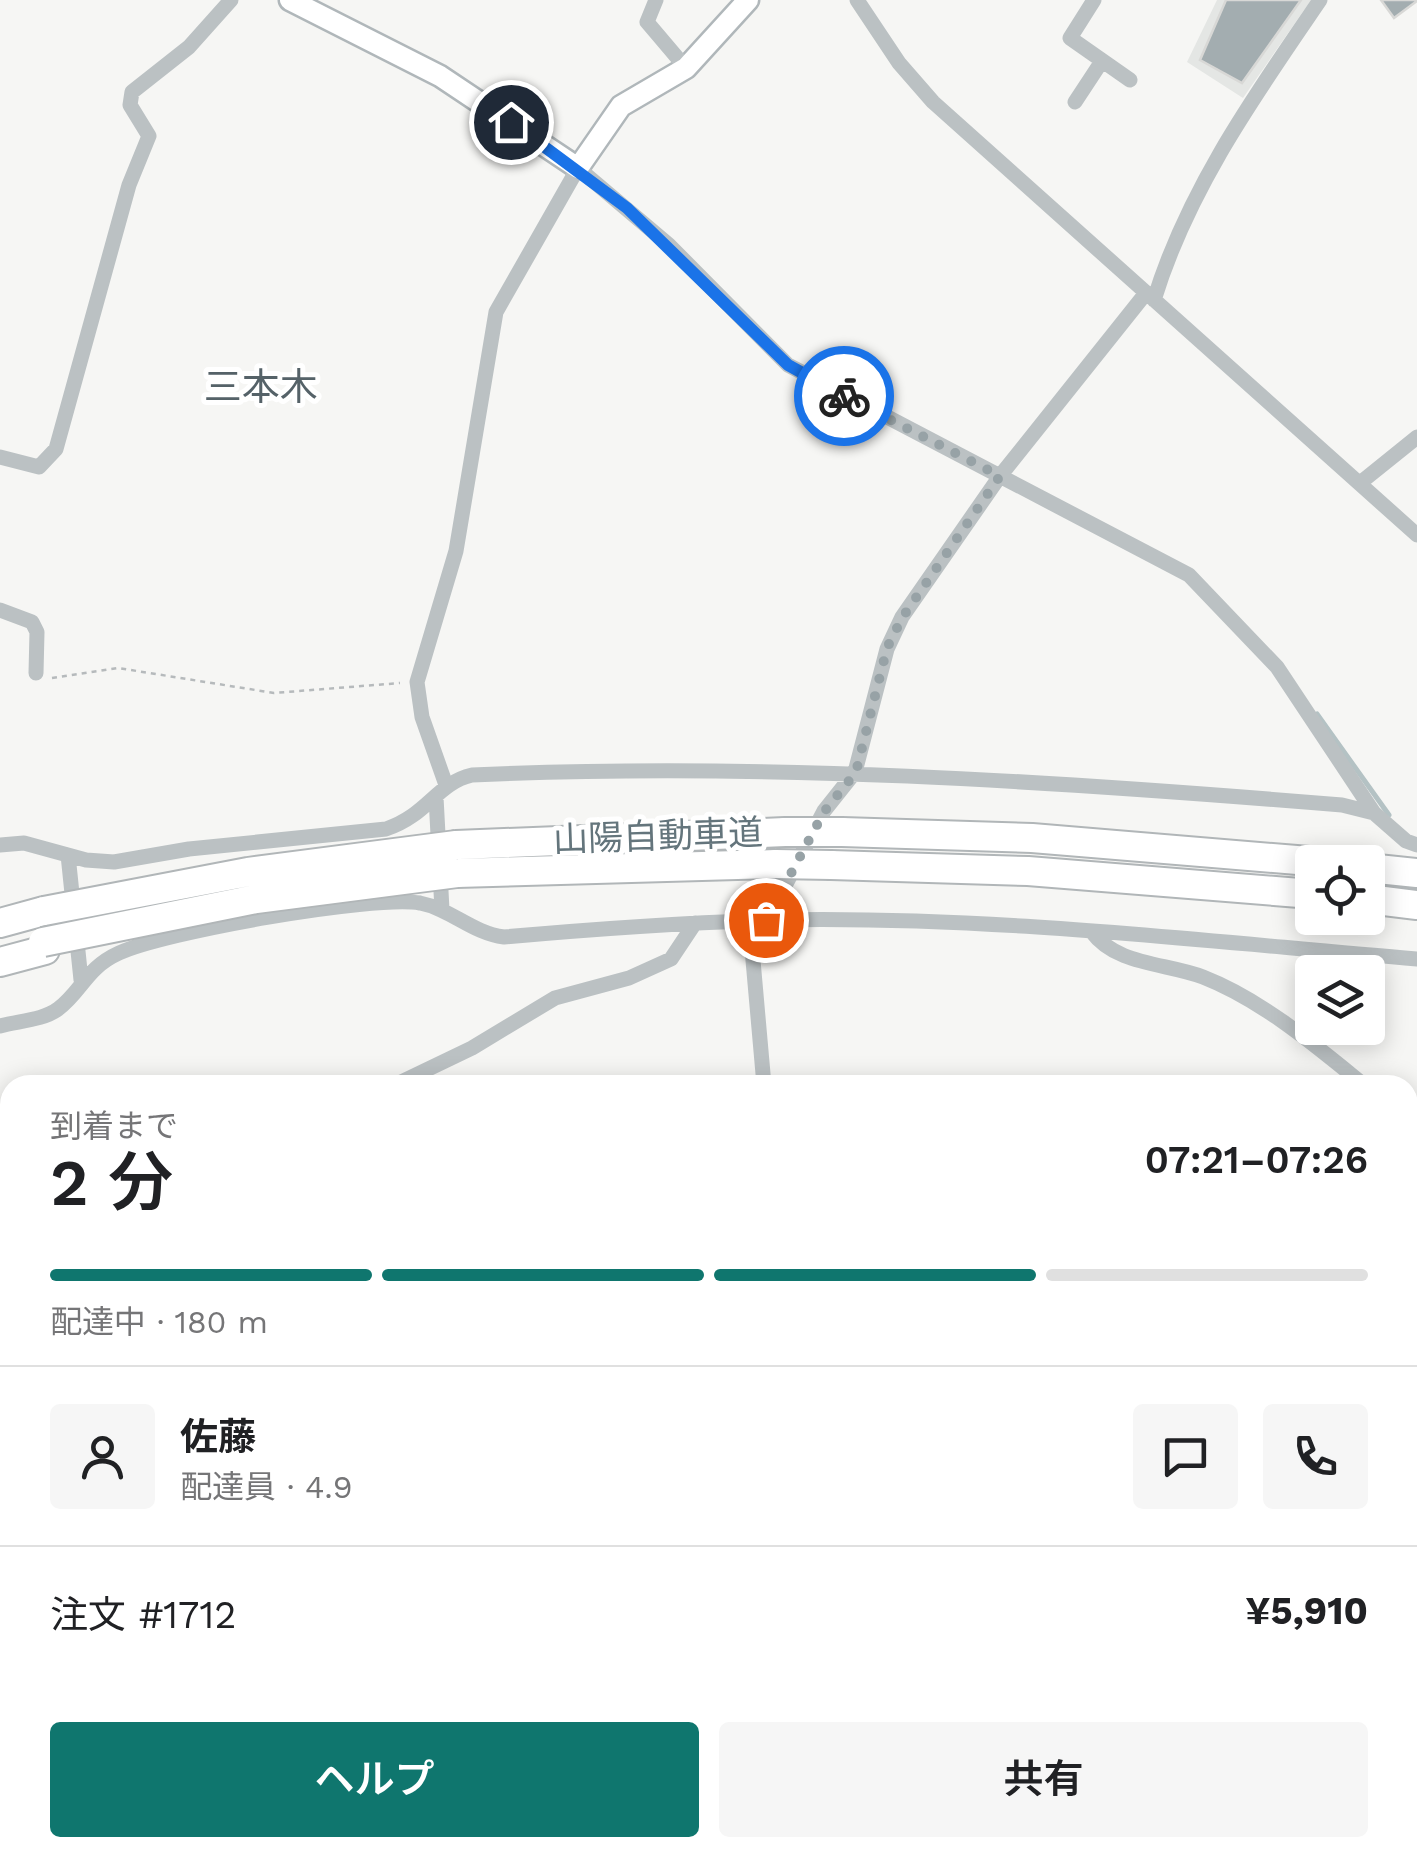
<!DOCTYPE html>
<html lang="ja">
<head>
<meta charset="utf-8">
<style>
	:root { --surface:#fff; --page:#f6f6f6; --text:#202124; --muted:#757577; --line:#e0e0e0; --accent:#0f766e }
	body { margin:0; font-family:"Work Sans","Noto Sans JP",sans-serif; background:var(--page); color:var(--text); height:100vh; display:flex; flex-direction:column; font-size:38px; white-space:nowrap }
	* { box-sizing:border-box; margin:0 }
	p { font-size:32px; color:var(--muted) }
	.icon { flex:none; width:55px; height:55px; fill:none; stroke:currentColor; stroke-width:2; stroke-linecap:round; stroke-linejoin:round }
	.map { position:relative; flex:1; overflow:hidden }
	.sheet { position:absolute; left:0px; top:1075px; width:1418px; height:782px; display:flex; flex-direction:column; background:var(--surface); border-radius:30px 30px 0 0; box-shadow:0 5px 25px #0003 }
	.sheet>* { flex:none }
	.buttons { position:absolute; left:1295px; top:845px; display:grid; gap:20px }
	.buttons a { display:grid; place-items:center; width:90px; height:90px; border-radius:10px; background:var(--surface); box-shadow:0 5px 25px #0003; font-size:50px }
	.pin { position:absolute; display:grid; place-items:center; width:85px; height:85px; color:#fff; margin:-42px; border:5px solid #fff; border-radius:50%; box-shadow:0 2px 10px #0007 }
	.courier { position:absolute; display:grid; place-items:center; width:100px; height:100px; margin:-50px; border:8px solid #1a73e8; border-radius:50%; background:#fff; color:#222; box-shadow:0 2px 12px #0007 }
	.summary em { font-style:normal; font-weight:600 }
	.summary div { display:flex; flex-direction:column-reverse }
	.summary { display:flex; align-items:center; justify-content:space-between; height:170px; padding:0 50px }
	h1 { font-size:65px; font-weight:600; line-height:75px }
	.bar { display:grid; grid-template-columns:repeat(4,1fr); gap:15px 10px; align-content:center; height:120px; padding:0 50px }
	.bar i { height:12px; border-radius:8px; background:var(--line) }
	.bar .active { background:var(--accent) }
	.bar p { grid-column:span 4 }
	.line { display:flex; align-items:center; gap:25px; padding:0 50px; border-top:2px solid var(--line) }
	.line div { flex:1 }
	.round { display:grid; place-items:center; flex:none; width:105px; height:105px; border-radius:10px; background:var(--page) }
	.button { display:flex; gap:20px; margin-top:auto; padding:20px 50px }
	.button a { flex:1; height:115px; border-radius:10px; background:var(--accent); color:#fff; font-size:40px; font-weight:600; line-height:115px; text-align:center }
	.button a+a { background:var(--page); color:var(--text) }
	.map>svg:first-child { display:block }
	.built { fill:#e4e6e4 }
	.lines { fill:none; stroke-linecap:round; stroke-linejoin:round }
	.stream { stroke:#b4c2c4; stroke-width:5 }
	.building { fill:#a3adb0; stroke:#d8d8d6; stroke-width:2.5 }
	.secondary-casing { stroke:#b0b7ba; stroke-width:25 }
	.highway-casing { stroke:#b1b6b8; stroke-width:32 }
	.path { stroke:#b6babc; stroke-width:2.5; stroke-dasharray:5 5; stroke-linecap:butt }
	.street { stroke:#bbc1c3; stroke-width:15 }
	.secondary { stroke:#fff; stroke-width:20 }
	.highway { stroke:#fff; stroke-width:28 }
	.highway-bridge-casing { stroke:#b1b6b8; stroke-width:32; stroke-linecap:butt }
	.highway-bridge { stroke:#fff; stroke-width:28 }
	.done { stroke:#97a2a6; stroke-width:10; stroke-dasharray:0 18 }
	.route { stroke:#1a73e8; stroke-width:12 }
	.labels { text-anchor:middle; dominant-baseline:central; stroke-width:10; stroke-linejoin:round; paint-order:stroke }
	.street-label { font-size:35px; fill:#64757c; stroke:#fff }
	.neighbourhood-label { font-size:38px; fill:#556268; stroke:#fff }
</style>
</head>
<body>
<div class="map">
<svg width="1417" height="1856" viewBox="0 0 1417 1856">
	<rect width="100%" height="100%" fill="#f6f6f4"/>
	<path class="built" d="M1217,0H1311L1243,98L1187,62Z
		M0,1721L10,1733V1848H127L135,1856H0Z"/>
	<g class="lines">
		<path class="stream" d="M1317,714L1389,815"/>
	</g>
	<path class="building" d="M1226,0H1301L1242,83L1200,60Z
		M1381,0H1417V1L1394,18Z"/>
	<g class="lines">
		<g class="secondary-casing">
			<path id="secondary" d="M290,0L440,76L578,168L621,106L686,68L748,0"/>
		</g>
		<g class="highway-casing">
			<path id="highway" d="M842,832L1032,838L1321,862
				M456,845L785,832
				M831,865L1028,871L1312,894
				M1368,868L1417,873
				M457,873L776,864
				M1368,899L1417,905
				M0,923L44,911
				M0,962L45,950"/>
		</g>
		<path class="path" d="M52,678L118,668L274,693L400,683
			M1408,1439L1417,1442
			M0,1652L10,1648
			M309,1848L315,1856"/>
		<path class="street" d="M656,0L647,22L686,68
			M857,0L899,63L933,102L1417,535
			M1094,0L1070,38L1130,80
			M1075,102L1102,61
			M1154,300C1188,189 1255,95 1320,0
			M0,457L39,467L56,449L129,185L149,136L130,105L132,92L189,47L231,0
			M1360,483L1417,437
			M0,610L32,622L37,632L36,673
			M446,785L422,717L417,682L456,551L496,312L578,168L669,245L788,365L1189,575L1277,667L1374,813
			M436,797L442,910
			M0,845L24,843L86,860L114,862L189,849L386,829C428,815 437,783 472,775C764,762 1051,781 1342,805L1374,813L1406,841L1417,845
			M68,855L81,980
			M1092,932C1116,965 1166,963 1203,977C1262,1000 1316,1046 1364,1085
			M0,1026C18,1021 44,1020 58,1009C82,991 86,968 119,953C164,932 372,895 420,903C451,909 472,933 504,937C592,929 680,923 768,920C985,915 1201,941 1417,959
			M395,1085L472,1048L555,998L629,978L671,959L695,923
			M764,1085L752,949L824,811L855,772L887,649L902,617L1000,476L1146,293
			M1408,1120L1417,1128
			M0,1127L10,1139
			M1408,1294L1417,1281
			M0,1482L5,1483
			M0,1712L10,1724
			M1408,1784L1417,1785
			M135,1848L144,1856
			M747,1848L757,1856
			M1279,1848V1856
			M540,1856L542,1848
			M802,1856L804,1848
			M897,1856L899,1848
			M1000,1856V1848
			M1052,1856V1848"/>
		<use href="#secondary" class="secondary"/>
		<use href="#highway" class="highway"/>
		<g class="highway-bridge-casing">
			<path id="highway-bridge" d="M785,832H842
				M776,864L831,865
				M44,911L248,872L456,845
				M43,942L256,899L457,873"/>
		</g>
		<use href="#highway-bridge" class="highway-bridge"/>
	</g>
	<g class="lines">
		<path class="done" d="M766,920L824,812L856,772L887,648L902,618L1000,476L844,396"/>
		<path class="route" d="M511,122L627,208L788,365L844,396"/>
	</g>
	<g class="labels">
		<g class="street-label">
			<text transform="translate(658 836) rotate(-2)">山陽自動車道</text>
		</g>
		<g class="neighbourhood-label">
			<text x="261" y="387">三本木</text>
		</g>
	</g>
</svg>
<div class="buttons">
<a><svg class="icon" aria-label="locate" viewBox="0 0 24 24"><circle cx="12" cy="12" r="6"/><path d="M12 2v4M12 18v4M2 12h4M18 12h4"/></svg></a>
<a><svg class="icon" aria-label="layers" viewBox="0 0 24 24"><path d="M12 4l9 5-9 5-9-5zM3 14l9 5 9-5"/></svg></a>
</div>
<div class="pin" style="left:766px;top:920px;background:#ea580c"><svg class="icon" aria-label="bag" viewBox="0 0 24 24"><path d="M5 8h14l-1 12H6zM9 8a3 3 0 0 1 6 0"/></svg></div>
<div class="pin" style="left:511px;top:122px;background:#1f2937"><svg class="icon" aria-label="home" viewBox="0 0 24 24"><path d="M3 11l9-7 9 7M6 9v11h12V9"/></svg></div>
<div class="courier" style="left:844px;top:396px"><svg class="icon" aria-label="bike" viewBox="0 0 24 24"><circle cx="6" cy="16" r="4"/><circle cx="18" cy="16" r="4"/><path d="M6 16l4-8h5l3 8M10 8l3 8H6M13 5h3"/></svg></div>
<section class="sheet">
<div class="summary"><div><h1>2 分</h1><p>到着まで</p></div><em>07:21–07:26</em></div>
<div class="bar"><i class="active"></i><i class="active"></i><i class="active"></i><i></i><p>配達中 · 180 m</p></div>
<div class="line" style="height:180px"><a class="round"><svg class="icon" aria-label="person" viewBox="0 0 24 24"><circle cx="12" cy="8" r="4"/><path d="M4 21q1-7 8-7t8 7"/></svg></a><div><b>佐藤</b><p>配達員 · 4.9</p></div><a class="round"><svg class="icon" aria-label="chat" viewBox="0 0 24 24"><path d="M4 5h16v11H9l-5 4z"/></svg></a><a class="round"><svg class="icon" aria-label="phone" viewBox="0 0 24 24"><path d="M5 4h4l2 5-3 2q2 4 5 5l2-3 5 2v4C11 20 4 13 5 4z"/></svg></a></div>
<div class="line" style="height:130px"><div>注文 #1712</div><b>¥5,910</b></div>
<div class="button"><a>ヘルプ</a><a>共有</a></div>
</section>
</div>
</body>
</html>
